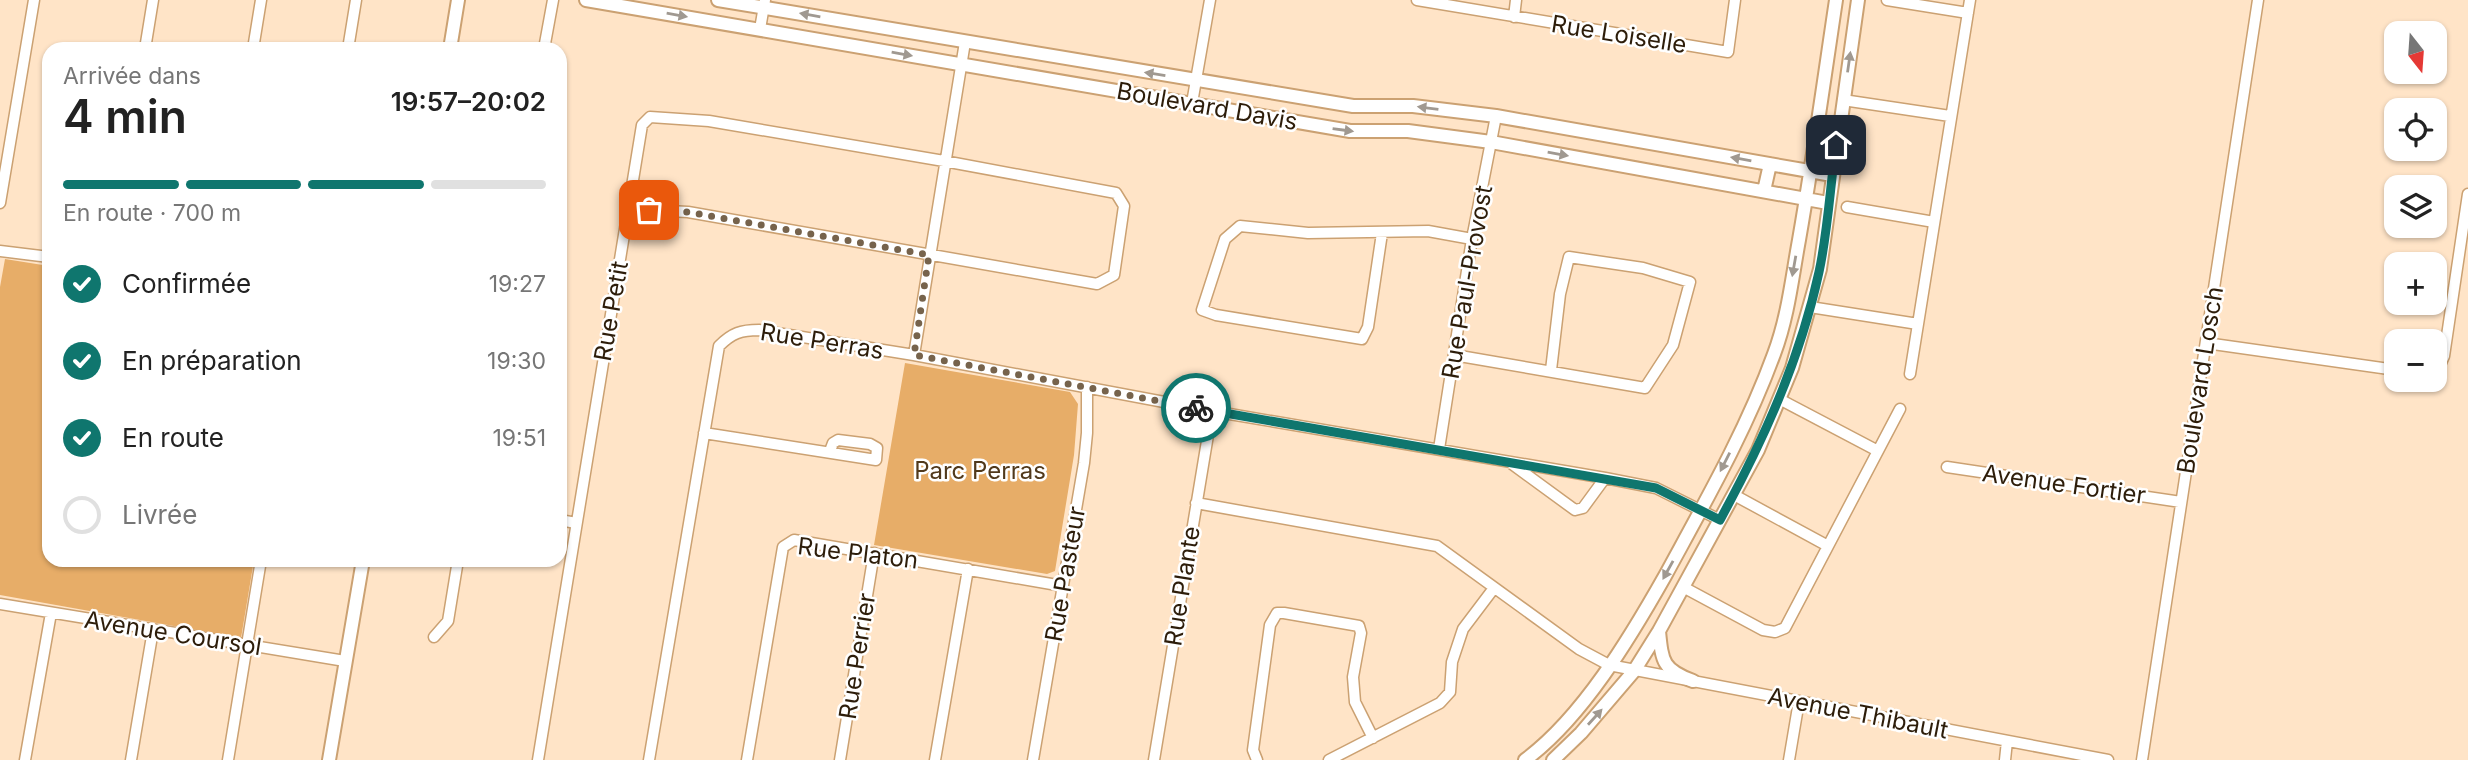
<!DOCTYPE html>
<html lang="fr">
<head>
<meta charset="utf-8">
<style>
	:root { --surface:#fff; --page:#f2f2f2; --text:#222; --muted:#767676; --line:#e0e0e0; --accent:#0f766e }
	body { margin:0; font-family:Inter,sans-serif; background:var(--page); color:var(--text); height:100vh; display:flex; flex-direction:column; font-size:26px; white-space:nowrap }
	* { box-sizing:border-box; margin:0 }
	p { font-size:23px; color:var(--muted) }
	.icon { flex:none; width:38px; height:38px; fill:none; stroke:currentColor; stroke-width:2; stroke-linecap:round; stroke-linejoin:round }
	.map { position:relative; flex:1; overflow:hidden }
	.sheet { position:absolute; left:42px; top:42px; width:525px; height:525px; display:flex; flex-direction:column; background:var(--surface); border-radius:21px; box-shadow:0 2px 5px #0004 }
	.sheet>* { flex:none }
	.needle { width:46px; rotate:163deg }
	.fabs { position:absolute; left:2384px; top:21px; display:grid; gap:14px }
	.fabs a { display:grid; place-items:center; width:63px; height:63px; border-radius:14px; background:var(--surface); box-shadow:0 2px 5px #0004; font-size:35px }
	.pin { position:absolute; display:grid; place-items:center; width:60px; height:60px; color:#fff; margin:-30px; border-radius:14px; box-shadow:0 4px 10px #0006 }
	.courier { position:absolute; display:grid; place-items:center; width:70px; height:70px; margin:-35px; border:5px solid #0f766e; border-radius:50%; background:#fff; color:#222; box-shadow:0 2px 9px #0007 }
	.overview em { font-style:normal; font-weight:600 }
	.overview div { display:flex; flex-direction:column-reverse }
	.overview { display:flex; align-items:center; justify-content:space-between; height:119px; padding:0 21px }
	h1 { font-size:46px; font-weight:600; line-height:52px }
	.bar { display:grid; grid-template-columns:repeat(4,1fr); gap:10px 7px; align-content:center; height:84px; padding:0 21px }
	.bar i { height:9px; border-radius:5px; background:var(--line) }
	.bar .current { background:var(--accent) }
	.bar p { grid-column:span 4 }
	ol { padding:0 21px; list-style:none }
	li { display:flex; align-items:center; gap:21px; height:77px }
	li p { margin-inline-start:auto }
	li .icon { padding:7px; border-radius:50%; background:var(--accent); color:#fff; stroke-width:4 }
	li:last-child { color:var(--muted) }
	li i { width:38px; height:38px; border:4px solid var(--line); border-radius:50% }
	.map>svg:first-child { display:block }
	.green { fill:#e7ad68 }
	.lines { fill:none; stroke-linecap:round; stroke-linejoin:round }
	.minor-casing { stroke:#cba172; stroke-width:13 }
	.tertiary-casing { stroke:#cba172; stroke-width:16 }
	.minor { stroke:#fff; stroke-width:10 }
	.tertiary { stroke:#fff; stroke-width:12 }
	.oneway { fill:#a09991 }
	.done { stroke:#76634c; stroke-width:7; stroke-dasharray:0 12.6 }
	.route { stroke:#0f766e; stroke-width:9 }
	.labels { text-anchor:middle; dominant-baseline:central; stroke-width:5; stroke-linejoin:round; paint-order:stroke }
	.street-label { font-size:24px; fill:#2d1d0a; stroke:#fff }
	.park-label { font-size:24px; fill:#51391b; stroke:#fff }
</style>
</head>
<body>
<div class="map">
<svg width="2468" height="760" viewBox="0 0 2468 760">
	<rect width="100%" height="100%" fill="#ffe4c7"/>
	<path class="green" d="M5,259L49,266V560H254L241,638L0,595V287Z
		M905,363L1070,392L1078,404L1074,455L1055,571L1047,574L874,545Z"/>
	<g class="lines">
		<g class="minor-casing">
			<path id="minor" d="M1417,0L1728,52L1735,0
				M1887,0L1968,13
				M1514,17L1516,0
				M760,29L765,0
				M145,49L153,0
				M253,49L261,0
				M348,49L356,0
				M544,49L553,0
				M1843,100L1950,116
				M1192,103L1210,0
				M0,203L34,0
				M1847,207L1934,222
				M1382,233L1368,327L1362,339L1216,315L1202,310L1225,239L1240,226L1308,233L1428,231L1472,239
				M0,251L49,257
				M1810,307L1918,324
				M2206,343L2396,370
				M914,355L965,42
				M1454,355L1645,388L1673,345L1690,282L1643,268L1569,257L1560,294L1551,370
				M2434,370L2440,365L2444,356L2468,194
				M1910,374L1970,0
				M1779,399L1878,451
				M704,433L876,460L877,448L870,444L838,440L833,443L830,451
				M1439,449L1472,239L1496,116
				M1512,464L1575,510L1583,508L1605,478
				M1947,467L2181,502
				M1734,495L1828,546
				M1196,503L1437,546L1579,649L1609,665L2108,760
				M560,520L576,523
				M1683,587L1763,630L1775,632L1785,628L1900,409
				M0,604L345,661
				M434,637L448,621L458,560
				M25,760L51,613
				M131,760L153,630
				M228,760L261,560
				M538,760L642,125L650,117L709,121L944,161L1116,193L1124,206L1114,275L1097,284L688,212L629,209
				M649,760L719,346C732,333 741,330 759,330L914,355L1212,411L1605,478L1656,488L1720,520
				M747,760L783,547L794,540L1063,586
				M840,760L874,553
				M935,760L968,569
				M1033,760L1084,463L1087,433V387
				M1154,760L1212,411
				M1257,760L1253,750L1270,625L1277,613H1284L1359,626L1361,633L1353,677L1355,702L1373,738
				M1329,760L1440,703L1450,692L1452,662L1463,629L1494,588
				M1789,760L1799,701
				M2005,760L2007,741
				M2142,760L2258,0"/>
		</g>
		<g class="tertiary-casing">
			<path id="tertiary" d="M586,0L1350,131H1408L1491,142L1828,203
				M718,0L1353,106H1413L1496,116L1832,175
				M450,49L458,0
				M1764,191L1770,164
				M1659,631C1662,662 1663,670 1693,681
				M329,760L363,560
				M1525,760C1582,718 1630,638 1665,576C1704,504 1746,431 1774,354C1788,317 1792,278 1799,240C1813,160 1824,80 1836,0
				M1553,760L1581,733L1634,671L1659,631L1758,450L1792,368L1820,269L1858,0"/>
		</g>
		<use href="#minor" class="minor"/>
		<use href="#tertiary" class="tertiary"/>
	</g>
	<defs><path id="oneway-solid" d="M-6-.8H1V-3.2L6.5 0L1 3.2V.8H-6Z" transform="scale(1.75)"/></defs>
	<g class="oneway">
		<use href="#oneway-solid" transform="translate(677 15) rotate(10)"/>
		<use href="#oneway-solid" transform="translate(810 15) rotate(-170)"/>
		<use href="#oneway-solid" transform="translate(902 54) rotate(10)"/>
		<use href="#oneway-solid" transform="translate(1849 62) rotate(-82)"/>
		<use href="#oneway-solid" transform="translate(1155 74) rotate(-171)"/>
		<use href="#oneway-solid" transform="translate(1428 108) rotate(-173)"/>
		<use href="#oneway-solid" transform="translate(1343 130) rotate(8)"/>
		<use href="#oneway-solid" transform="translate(1558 154) rotate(10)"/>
		<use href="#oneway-solid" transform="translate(1741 159) rotate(-170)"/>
		<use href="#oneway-solid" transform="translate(1794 266) rotate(100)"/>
		<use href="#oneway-solid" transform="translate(1725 462) rotate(117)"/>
		<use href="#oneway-solid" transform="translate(1668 570) rotate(119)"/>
		<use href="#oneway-solid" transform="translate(1595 717) rotate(-48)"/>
	</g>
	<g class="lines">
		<path class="done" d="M649,210L688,212L929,255L914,355L1196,408"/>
		<path class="route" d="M1196,408L1656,488L1720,520C1763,441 1800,360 1819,272C1828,231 1830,187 1836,145"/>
	</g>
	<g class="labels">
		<g class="street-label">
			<text transform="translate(1619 34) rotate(9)">Rue Loiselle</text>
			<text transform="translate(1207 106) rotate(10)">Boulevard Davis</text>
			<text transform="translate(1467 282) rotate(-80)">Rue Paul-Provost</text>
			<text transform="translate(611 311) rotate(-80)">Rue Petit</text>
			<text transform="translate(822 341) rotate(9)">Rue Perras</text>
			<text transform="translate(2200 380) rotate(-81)">Boulevard Losch</text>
			<text transform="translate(2064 484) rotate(8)">Avenue Fortier</text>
			<text transform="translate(858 553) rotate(7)">Rue Platon</text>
			<text transform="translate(1065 574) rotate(-80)">Rue Pasteur</text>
			<text transform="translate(1182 586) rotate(-81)">Rue Plante</text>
			<text transform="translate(173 633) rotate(9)">Avenue Coursol</text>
			<text transform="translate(857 656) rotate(-81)">Rue Perrier</text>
			<text transform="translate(1858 713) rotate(11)">Avenue Thibault</text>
		</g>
		<g class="park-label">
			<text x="980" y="470">Parc Perras</text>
		</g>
	</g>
</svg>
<div class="fabs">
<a><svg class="needle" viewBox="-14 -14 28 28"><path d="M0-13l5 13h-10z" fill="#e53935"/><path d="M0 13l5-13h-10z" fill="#767676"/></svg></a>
<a><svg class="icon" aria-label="locate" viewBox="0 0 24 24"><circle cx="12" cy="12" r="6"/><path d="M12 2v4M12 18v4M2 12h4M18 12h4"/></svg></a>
<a><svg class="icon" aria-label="layers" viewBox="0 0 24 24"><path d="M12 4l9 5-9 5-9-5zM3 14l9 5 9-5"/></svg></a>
<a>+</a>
<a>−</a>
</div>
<div class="pin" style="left:649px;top:210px;background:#ea580c"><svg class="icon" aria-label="bag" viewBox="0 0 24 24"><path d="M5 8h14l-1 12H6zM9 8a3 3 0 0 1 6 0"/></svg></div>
<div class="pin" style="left:1836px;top:145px;background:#1f2937"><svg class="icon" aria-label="home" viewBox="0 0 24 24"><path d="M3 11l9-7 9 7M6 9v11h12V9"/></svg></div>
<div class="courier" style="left:1196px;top:408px"><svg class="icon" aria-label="bike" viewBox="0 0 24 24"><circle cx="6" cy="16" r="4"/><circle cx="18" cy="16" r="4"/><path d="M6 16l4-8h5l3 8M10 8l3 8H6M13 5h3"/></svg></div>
<section class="sheet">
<div class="overview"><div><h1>4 min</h1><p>Arrivée dans</p></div><em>19:57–20:02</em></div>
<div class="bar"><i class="current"></i><i class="current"></i><i class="current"></i><i></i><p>En route · 700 m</p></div>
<ol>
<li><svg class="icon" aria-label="check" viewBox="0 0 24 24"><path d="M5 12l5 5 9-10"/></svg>Confirmée<p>19:27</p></li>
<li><svg class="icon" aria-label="check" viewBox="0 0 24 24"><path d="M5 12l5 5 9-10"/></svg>En préparation<p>19:30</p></li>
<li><svg class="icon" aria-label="check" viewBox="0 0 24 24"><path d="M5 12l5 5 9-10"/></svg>En route<p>19:51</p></li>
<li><i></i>Livrée</li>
</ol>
</section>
</div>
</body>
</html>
